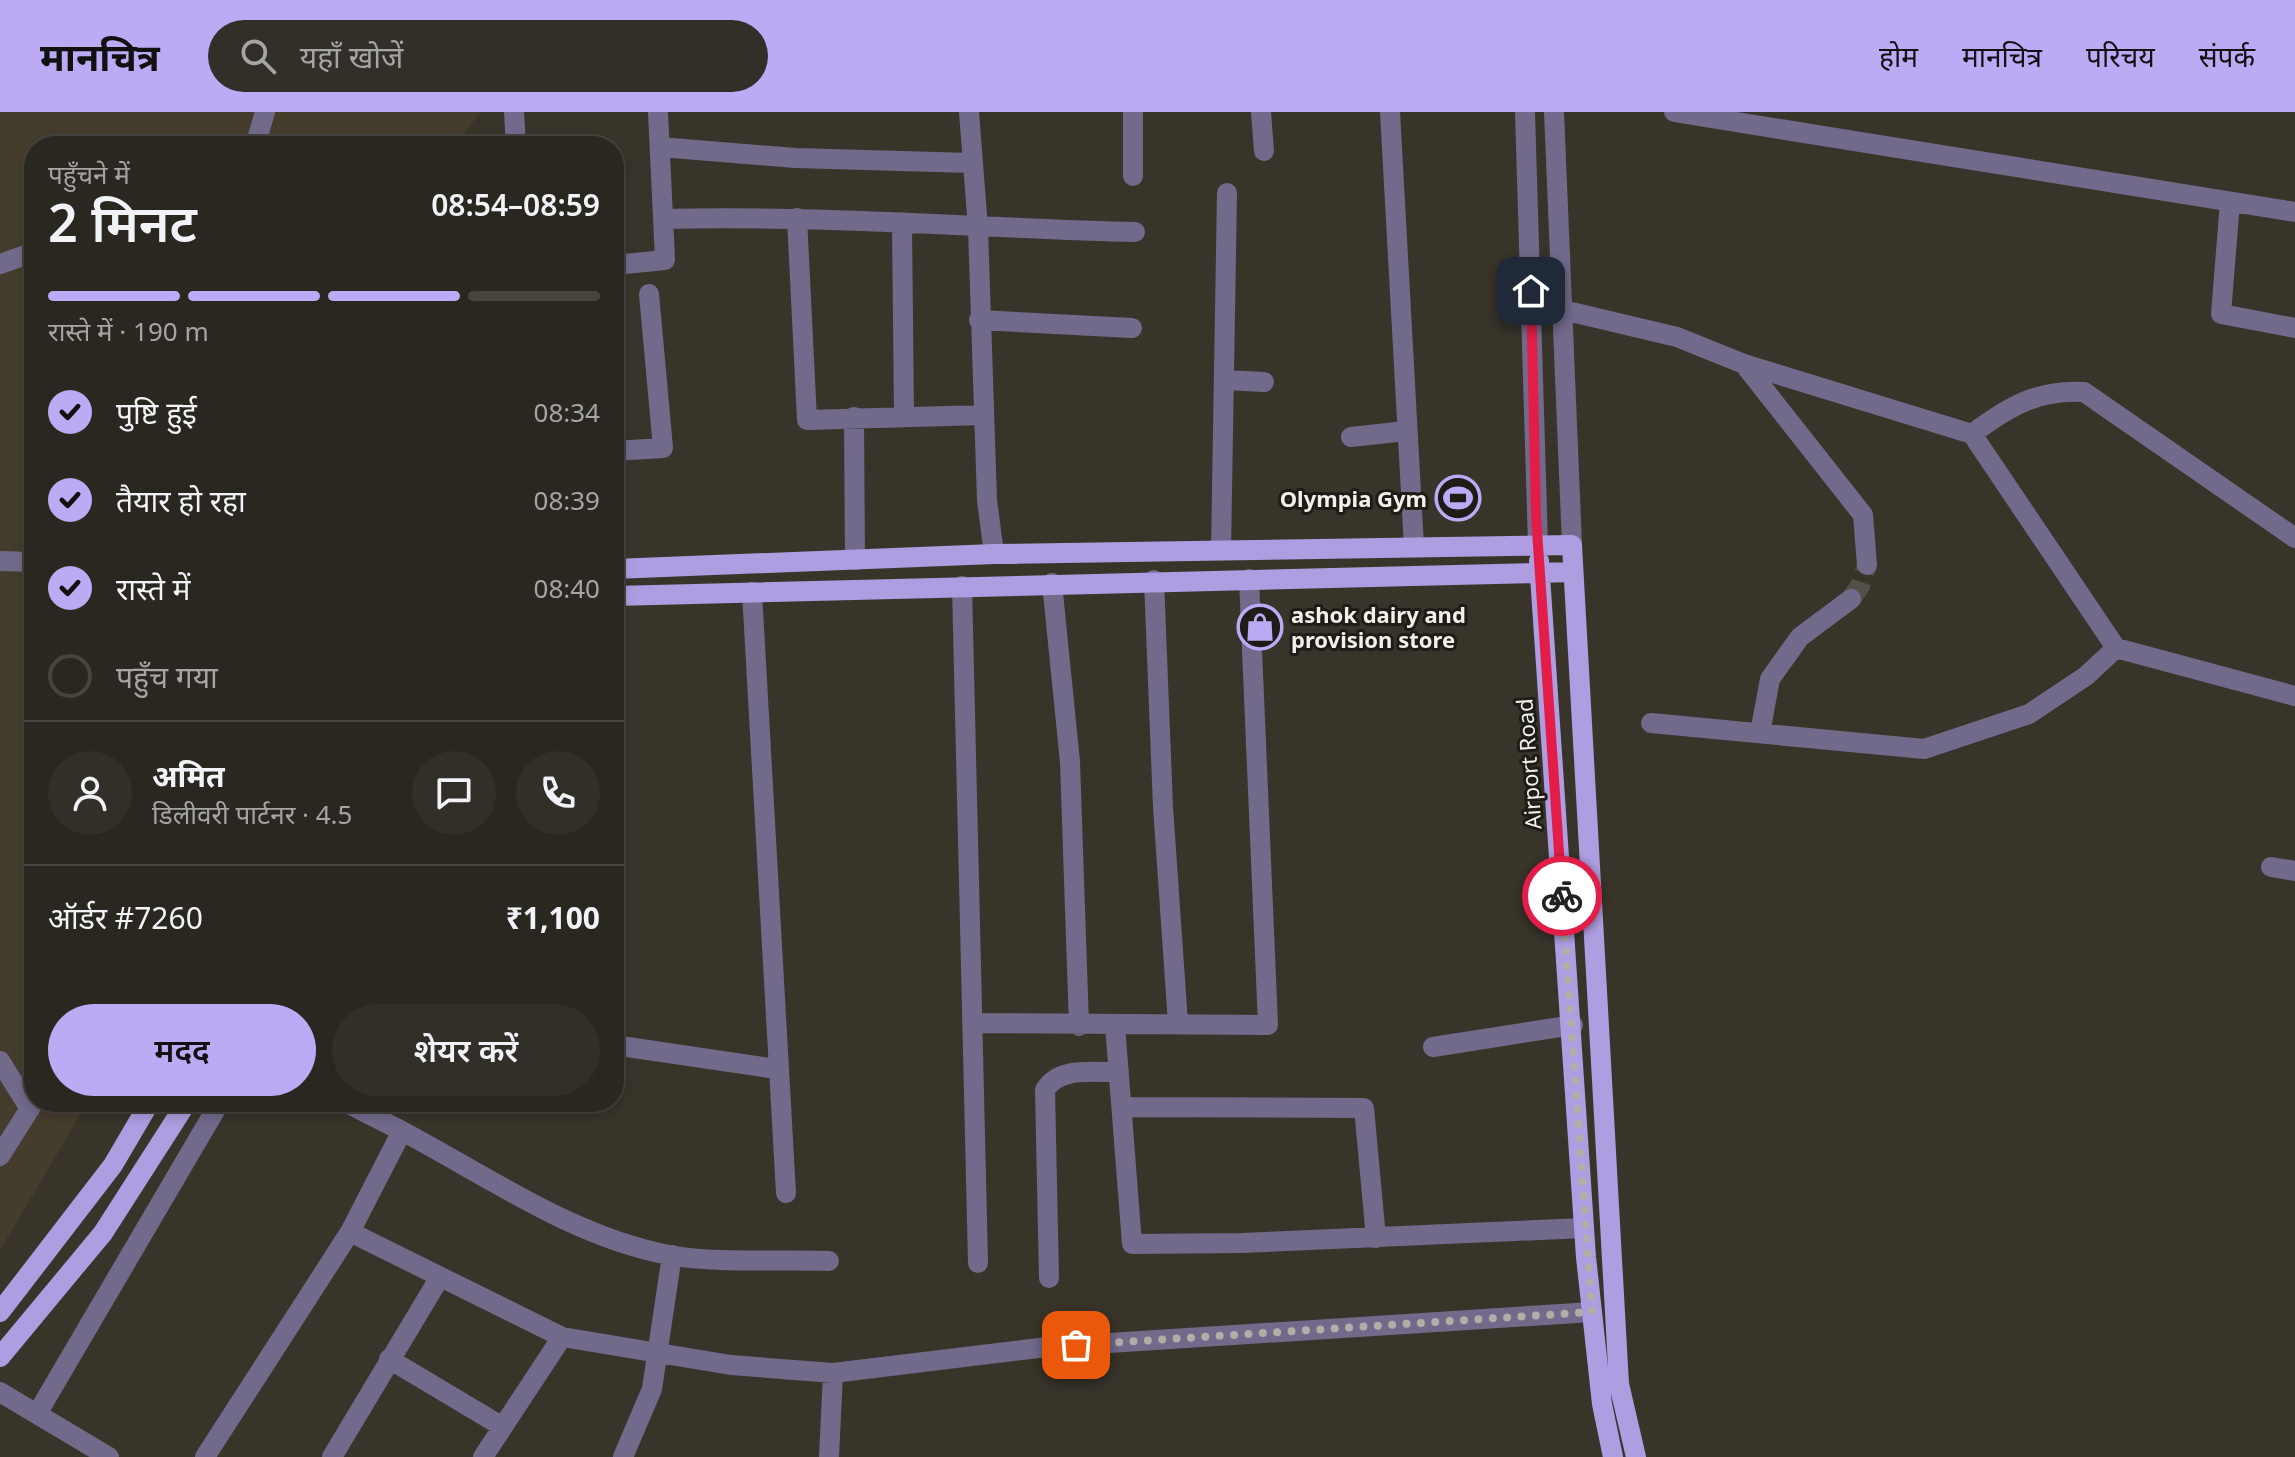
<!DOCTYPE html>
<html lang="hi">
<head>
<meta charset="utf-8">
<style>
	:root { --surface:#2a2720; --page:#322f29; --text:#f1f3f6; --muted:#a5a5a5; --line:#46443e; --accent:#bcaaf5 }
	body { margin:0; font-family:"Noto Sans","Noto Sans Devanagari",sans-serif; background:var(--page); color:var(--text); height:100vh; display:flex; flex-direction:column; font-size:30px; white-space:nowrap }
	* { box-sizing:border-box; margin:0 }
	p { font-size:26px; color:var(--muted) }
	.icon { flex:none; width:44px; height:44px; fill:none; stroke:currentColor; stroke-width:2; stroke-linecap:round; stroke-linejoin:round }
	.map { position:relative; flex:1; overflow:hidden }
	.panel { position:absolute; left:24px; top:24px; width:600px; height:976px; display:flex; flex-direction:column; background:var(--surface); border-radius:32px; box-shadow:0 4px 12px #0003,0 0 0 2px var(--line) }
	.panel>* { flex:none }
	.pin { position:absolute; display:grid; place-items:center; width:68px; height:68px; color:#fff; margin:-34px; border-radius:16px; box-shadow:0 4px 12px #0006 }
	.courier { position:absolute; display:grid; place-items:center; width:80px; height:80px; margin:-40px; border:6px solid #e11d48; border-radius:50%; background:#fff; color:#222; box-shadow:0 2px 10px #0007 }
	.headline em { font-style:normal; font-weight:600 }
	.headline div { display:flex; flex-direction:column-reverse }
	.headline { display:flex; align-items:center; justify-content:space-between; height:136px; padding:0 24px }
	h1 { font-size:52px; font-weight:600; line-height:60px }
	.bar { display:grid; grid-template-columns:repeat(4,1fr); gap:12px 8px; align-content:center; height:96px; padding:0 24px }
	.bar i { height:10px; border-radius:6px; background:var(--line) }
	.bar .current { background:var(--accent) }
	.bar p { grid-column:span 4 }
	.line { display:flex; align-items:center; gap:20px; padding:0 24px; border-top:2px solid var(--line) }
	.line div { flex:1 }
	.round { display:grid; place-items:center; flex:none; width:84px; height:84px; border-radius:42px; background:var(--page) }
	ol { padding:0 24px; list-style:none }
	li { display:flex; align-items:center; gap:24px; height:88px }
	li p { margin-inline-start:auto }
	li .icon { padding:8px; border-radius:50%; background:var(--accent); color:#111; stroke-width:4 }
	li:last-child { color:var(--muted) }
	li i { width:44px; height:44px; border:4px solid var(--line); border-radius:50% }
	.button { display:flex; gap:16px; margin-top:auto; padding:16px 24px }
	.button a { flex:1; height:92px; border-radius:48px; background:var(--accent); color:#111; font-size:32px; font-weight:600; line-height:92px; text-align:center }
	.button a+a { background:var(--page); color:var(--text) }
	header { display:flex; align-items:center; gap:48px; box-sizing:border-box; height:112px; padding:0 40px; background:var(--accent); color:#111 }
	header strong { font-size:38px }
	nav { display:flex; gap:44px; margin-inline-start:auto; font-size:28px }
	.search { width:560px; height:72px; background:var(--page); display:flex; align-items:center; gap:20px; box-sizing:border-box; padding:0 28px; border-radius:44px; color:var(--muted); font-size:30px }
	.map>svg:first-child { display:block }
	.built { fill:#443d2d }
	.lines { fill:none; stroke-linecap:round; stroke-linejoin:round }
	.minor-tunnel { stroke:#545047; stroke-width:20; stroke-dasharray:20 10; stroke-linecap:butt }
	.minor { stroke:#716a8b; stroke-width:20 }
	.major { stroke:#ae9de1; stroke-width:20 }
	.done { stroke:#b2aea7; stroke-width:8; stroke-dasharray:0 14.4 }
	.route { stroke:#e11d48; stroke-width:10 }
	.labels { text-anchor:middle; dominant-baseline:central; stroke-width:6; stroke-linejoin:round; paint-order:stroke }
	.poi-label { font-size:22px; font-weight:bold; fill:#f3f0ea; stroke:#1e1c17; text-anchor:end }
	.street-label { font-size:22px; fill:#f3f0ea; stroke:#1e1c17 }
</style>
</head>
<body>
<header>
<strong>मानचित्र</strong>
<div class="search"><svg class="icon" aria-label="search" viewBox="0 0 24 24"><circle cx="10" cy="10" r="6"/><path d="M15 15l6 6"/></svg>यहाँ खोजें</div>
<nav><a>होम</a><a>मानचित्र</a><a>परिचय</a><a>संपर्क</a></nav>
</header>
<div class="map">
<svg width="2295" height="1345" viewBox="0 0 2295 1345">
	<rect width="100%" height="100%" fill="#38342a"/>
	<path class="built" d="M0,0H481L454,34H34V990H88L0,1138Z"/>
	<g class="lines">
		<path class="minor-tunnel" d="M1851,487L1860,474L1867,453"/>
		<path class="minor" d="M514,0L516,34
			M969,0L978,116L987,388L994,442
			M1133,0V64
			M1261,0L1264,39
			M1390,0L1414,435
			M1525,0L1538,433
			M1554,0L1572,433
			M1674,0L2295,100
			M255,34L265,0
			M660,35L795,46L972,51
			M2230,90L2221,202L2295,216
			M797,106L807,308L983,303
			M663,107C820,103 977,116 1135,120
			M902,112L904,303
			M0,152L34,140
			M614,153L665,148L658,0
			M1563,198L1677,225L1744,252L1972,322C2008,295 2038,277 2084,280L2295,426
			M979,208L1132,216
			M1744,252L1863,403L1867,453
			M1226,268L1264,270
			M854,305L855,448
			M1972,322L2116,536
			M1351,325L1406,319
			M614,339L663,336L649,182
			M1221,438L1227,81
			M0,449L34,450
			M1154,468L1163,695L1178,911
			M1052,471L1070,650L1079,914
			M962,474L978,1151
			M752,480L786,1081
			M1651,611L1924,637L2029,602L2086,564L2116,536L2295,584
			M1760,621L1770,567L1800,525L1851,487
			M2271,755L2295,759
			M972,911L1268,913L1249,467
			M1115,913L1132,1132L1241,1131L1584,1116
			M614,933L777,957
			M1433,935L1573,913
			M0,949L30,997
			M345,990L402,1019L350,1120
			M1122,995L1364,996L1376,1126
			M402,1019C487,1064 573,1125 669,1143C720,1152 777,1147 829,1149
			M0,1044L34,990
			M1049,1166L1045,978C1059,954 1094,961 1119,960
			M562,1225L731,1253L833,1261L1047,1235L1592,1200
			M389,1247L503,1315
			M0,1280L109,1345
			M37,1302L220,990
			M205,1345L350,1120L562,1225L483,1345
			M332,1345L440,1165
			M623,1345L652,1277L672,1143
			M829,1345L833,1261"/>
		<path class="major" d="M1539,449L1586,1145L1602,1292L1613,1345
			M614,457L994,442L1572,433L1619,1272L1636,1345
			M614,484L1573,460
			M0,1200L113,1053L150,990
			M0,1245L103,1121L187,990"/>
	</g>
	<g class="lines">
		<path class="done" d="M1076,1233L1592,1200L1562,784"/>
		<path class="route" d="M1531,179L1536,404L1562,784"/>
	</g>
	<defs>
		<g id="stadium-ring" transform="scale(2.3)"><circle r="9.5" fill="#1e1c17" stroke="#bcaaf5" stroke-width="1.5"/><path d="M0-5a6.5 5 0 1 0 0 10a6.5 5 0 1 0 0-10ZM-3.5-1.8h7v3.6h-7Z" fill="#bcaaf5"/></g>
		<g id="shop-ring" transform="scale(2.3)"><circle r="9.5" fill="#1e1c17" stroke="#bcaaf5" stroke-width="1.5"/><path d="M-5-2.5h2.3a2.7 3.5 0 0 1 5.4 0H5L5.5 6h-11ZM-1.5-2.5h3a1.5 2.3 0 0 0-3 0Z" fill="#bcaaf5"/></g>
	</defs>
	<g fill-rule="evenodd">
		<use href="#stadium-ring" x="1458" y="386"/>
		<use href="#shop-ring" x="1260" y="515"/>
	</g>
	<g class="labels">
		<g class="poi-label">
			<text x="1427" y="386">Olympia Gym</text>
			<text x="1291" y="502" text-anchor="start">ashok dairy and<tspan x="1291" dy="25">provision store</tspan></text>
		</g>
		<g class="street-label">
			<text transform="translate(1528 652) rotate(-94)">Airport Road</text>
		</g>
	</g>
</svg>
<div class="pin" style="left:1076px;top:1233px;background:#ea580c"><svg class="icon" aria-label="bag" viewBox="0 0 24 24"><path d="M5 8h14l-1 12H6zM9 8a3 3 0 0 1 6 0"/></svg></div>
<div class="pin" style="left:1531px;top:179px;background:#1f2937"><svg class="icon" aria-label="home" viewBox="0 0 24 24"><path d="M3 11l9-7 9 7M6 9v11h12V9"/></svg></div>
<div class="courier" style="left:1562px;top:784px"><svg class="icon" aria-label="bike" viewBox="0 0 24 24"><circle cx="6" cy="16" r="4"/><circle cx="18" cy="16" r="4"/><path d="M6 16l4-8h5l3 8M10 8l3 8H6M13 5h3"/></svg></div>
<section class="panel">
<div class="headline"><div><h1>2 मिनट</h1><p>पहुँचने में</p></div><em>08:54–08:59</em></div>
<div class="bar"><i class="current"></i><i class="current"></i><i class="current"></i><i></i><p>रास्ते में · 190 m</p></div>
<ol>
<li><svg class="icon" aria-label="check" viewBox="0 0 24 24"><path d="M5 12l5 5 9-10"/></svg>पुष्टि हुई<p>08:34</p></li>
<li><svg class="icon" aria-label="check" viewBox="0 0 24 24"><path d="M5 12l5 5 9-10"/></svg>तैयार हो रहा<p>08:39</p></li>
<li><svg class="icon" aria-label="check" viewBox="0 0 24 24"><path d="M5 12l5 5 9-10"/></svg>रास्ते में<p>08:40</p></li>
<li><i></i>पहुँच गया</li>
</ol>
<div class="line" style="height:144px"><a class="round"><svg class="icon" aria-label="person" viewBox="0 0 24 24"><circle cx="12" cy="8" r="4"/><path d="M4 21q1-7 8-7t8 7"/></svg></a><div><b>अमित</b><p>डिलीवरी पार्टनर · 4.5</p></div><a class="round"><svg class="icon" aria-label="chat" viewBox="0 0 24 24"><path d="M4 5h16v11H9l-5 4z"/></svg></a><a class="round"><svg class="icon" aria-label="phone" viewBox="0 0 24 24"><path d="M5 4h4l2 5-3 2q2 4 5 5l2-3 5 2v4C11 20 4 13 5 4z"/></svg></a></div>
<div class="line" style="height:104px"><div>ऑर्डर #7260</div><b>₹1,100</b></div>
<div class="button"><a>मदद</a><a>शेयर करें</a></div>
</section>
</div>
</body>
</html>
